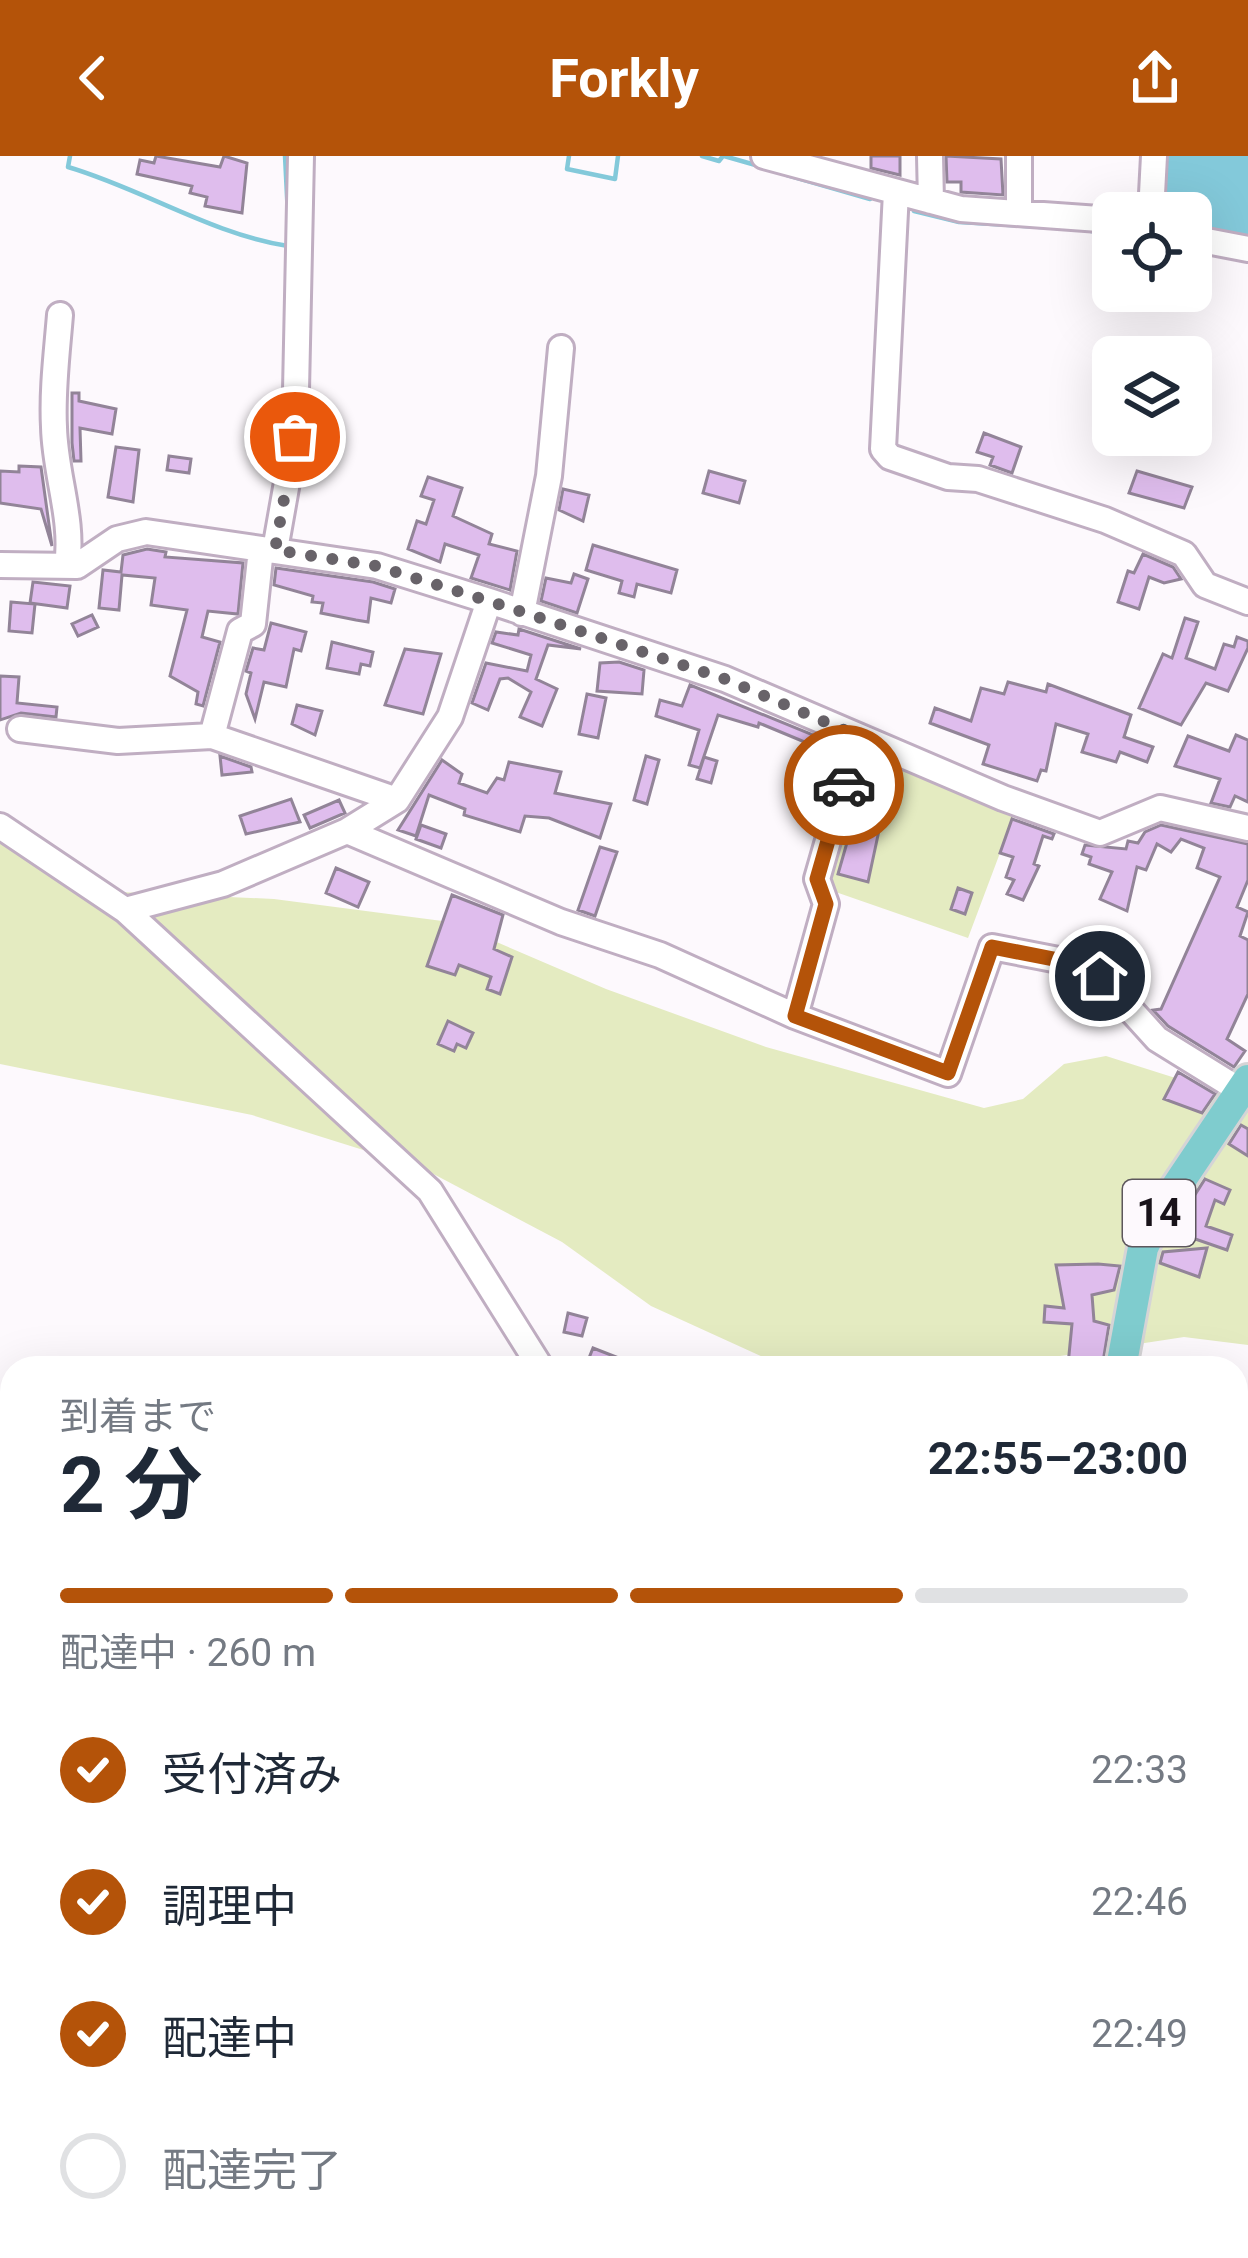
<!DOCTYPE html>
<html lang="ja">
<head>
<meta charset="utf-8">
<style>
	:root { --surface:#fff; --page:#f6f6f7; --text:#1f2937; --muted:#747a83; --line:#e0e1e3; --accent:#b45309 }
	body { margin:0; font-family:Roboto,"Noto Sans JP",sans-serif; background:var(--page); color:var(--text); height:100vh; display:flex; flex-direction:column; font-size:45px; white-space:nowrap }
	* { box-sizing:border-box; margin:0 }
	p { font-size:39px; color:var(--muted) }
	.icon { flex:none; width:66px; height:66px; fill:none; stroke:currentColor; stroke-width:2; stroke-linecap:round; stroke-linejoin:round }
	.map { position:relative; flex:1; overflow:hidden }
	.panel { position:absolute; left:0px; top:1200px; width:1248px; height:903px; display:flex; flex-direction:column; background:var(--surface); border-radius:36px 36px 0 0; box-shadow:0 12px 48px #0002 }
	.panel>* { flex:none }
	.controls { position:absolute; left:1092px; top:36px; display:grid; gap:24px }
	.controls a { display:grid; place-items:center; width:120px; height:120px; border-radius:18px; background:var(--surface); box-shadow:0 12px 48px #0002; font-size:60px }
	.pin { position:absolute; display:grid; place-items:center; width:102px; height:102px; color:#fff; margin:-51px; border:6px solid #fff; border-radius:50%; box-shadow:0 3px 12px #0007 }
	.courier { position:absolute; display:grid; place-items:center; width:120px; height:120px; margin:-60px; border:9px solid #b45309; border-radius:50%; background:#fff; color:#222; box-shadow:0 3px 15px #0007 }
	.summary em { font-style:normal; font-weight:700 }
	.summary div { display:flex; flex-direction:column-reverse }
	.summary { display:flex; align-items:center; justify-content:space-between; height:204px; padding:0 60px }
	h1 { font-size:78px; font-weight:700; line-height:90px }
	.bar { display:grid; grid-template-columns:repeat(4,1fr); gap:18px 12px; align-content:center; height:144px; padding:0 60px }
	.bar i { height:15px; border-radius:9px; background:var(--line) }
	.bar .on { background:var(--accent) }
	.bar p { grid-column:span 4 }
	ol { padding:0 60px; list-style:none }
	li { display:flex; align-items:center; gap:36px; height:132px }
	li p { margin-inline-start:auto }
	li .icon { padding:12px; border-radius:50%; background:var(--accent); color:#fff; stroke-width:4 }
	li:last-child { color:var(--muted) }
	li i { width:66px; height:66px; border:6px solid var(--line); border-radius:50% }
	header { display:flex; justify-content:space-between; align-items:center; height:156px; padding:0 60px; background:var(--accent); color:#fff; font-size:54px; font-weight:700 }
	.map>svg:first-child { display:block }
	.built { fill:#fbedfd }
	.green { fill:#e4ebc1 }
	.water { fill:#83c9da }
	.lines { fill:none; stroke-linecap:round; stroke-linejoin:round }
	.stream { stroke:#83c9da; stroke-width:4.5 }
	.river { stroke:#83c9da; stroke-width:30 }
	.building { fill:#dfbded; stroke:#928498; stroke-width:3 }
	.minor-casing { stroke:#c0aec2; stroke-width:30 }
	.major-casing { stroke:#d5d4d6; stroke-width:36 }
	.minor { stroke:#fff; stroke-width:24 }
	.major { stroke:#7fccce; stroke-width:30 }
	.done { stroke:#686369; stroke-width:12; stroke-dasharray:0 21.6 }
	.route { stroke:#b45309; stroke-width:15 }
	.labels { text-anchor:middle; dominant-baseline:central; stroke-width:9; stroke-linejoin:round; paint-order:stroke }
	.shield { fill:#fdf9fd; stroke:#5d575d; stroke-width:3 }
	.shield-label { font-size:39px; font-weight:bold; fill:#181219 }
</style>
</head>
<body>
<header><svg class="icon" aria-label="back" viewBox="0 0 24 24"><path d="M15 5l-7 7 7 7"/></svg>Forkly<svg class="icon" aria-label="share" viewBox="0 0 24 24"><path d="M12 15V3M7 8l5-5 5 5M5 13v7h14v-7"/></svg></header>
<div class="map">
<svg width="1248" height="2102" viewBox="0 0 1248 2102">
	<rect width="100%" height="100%" fill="#fdf9fd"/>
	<path class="built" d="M269,2091H891L929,2102H268Z"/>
	<path class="green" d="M866,598L1015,657L968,782L827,733Z
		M0,680L120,736L274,743L450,766L606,833L766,891L984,952L1023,943L1064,908L1106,900L1248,945V1189L1184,1181L982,1212H787L651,1150L562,1086L424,1013L252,959L0,908Z
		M12,1821V1952L0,1953V1825Z
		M288,2091H537V2102H288Z"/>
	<path class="water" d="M1161,0H1248V83L1191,70V57H1158Z
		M713,2091L775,2096L774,2102H712Z"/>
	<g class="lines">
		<path class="stream" d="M70,0L68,11C143,33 211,78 288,90
			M285,0L288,60
			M569,0L567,13L615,23L618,0
			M702,0L719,5L723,0
			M724,0L759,10
			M787,19L870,43
			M914,55L959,66L1075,73
			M1086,74L1113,79"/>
		<path class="river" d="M0,1389L12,1392
			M0,1694L12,1696
			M1236,1853L1248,1857"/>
	</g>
	<path class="building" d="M156,0L220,11L224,0L247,7L242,57L205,50L207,41L190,37L192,30L137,18L140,4L154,7Z
		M871,0H900V19L871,12Z
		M946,0L1001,3L1003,39L961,36V26H947Z
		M72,237H79V245L116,253L112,278L80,272L81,305H74L72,287Z
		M984,277L1021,291L1012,317L990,309L993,301L977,296Z
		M116,291L139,294L133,346L108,341Z
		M169,300L191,303L189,317L167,314Z
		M19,310L41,311L52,390L41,353L0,347V315L19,316Z
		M709,315L745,325L739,347L703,337Z
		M1137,315L1192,331L1184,352L1129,337Z
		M428,321L462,332L453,360L492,378L489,388L517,395L510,434L471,422L479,399L445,388L440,406L408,393L417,365L426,368L434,344L421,340Z
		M563,333L589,339L583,365L559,354Z
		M593,389L677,414L671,437L637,428L634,441L619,437L622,425L586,414Z
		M147,393L166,396L165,401L243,407L238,458L208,455L202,481L220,486L203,550L196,548L198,536L170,520L187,454L151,449L155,422L122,419L119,454L99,452L103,414L121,416L123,399Z
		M1143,398L1173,411L1181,423L1164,427L1149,421L1139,453L1118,446L1128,415L1134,417Z
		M276,412L373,426L395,433L391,447L371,442L368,466L356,464L321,457L323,447L312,446L313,440L274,429Z
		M574,418L588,423L577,457L541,445L546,422L571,427Z
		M33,426L70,430L67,452L30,447Z
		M11,446L35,448L32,477L9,475Z
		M92,459L98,471L78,480L72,468Z
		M1185,462L1198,466L1186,502L1215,513L1224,488L1234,491L1237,481L1248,485V492L1228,535L1206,527L1181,569L1139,552L1163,498L1172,502Z
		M271,467L306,476L301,495L294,493L286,531L264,526L255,563L246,538L251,517L246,515L253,492L264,494Z
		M519,473L581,493L548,489L536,523L557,533L542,570L520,561L531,536L508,522L500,523L488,554L472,547L486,507L527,515L531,499L492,487L496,476L518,479Z
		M332,486L373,496L370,510L361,508L359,518L327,512Z
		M405,493L441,498L423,558L385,549Z
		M619,506L644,514L642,538L597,535L600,507Z
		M0,520L19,521L17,547L57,551L56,561L21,557L0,564Z
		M1008,526L1046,536L1048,528L1131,559L1124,581L1153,591L1147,606L1120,596L1116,606L1082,596L1088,578L1056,568L1046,615L1041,614L1037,625L983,608L989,589L930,567L935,552L971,565L981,532L1004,538Z
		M690,529L823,583L819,592L759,567L758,571L718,559L700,612L689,609L699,574L656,560L660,544L682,550Z
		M587,538L606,542L598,582L579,578Z
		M297,549L322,555L315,579L292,568Z
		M1236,579L1248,584V646L1235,640L1230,651L1211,647L1220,623L1175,610L1188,580L1229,595Z
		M220,600L251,611L252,616L222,619Z
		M646,600L659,604L647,648L634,644Z
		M704,601L717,605L711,627L697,623Z
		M442,604L462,618L459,627L487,637L497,622L504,624L509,606L561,616L555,637L611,648L600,682L549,662L525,660L520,676L464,659L465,653L429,639L416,680L398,674Z
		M291,643L300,666L246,678L240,660Z
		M339,644L345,657L310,672L304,659Z
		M858,648L878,654L875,663L881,665L868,726L838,718Z
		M1012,663L1054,678L1052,683L1043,680L1034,708L1039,710L1023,744L1007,738L1014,724L1006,721L1013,701L1000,697Z
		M421,669L446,678L441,692L416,683Z
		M1161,669L1248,688V724L1237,751L1248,756L1240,780L1248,784V838L1227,883L1245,895L1234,911L1168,870L1153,854L1161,853L1220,721L1197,712L1204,692L1181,683L1171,696L1157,688L1146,714L1137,711L1127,755L1100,743L1112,716L1089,708L1091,701L1082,698L1085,689L1126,693L1128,685L1138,687L1145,676Z
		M600,691L617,696L595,760L578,754Z
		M336,712L369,726L358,751L326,737Z
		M958,732L972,737L965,758L951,753Z
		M452,739L503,759L494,793L512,801L500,838L487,833L491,821L459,809L455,819L427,810Z
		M448,865L473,877L466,892L457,888L454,895L438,888Z
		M1178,916L1215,938L1202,957L1164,943Z
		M1241,969L1248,973V1000L1229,988Z
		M1205,1023L1230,1034L1224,1048L1215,1044L1206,1070L1232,1079L1227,1094L1172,1075Z
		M1207,1092L1199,1121L1160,1107L1163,1096Z
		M1098,1108L1120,1110L1114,1134L1092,1139L1094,1165L1109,1169L1102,1212L1068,1209L1072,1168L1044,1166L1045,1150L1064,1152L1056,1109Z
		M568,1157L587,1162L582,1180L564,1176Z
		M593,1192L642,1211V1212H585Z"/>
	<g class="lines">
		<g class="minor-casing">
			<path id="minor" d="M764,0L961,53L1113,64
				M930,0L931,45
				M1019,0V55
				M896,36L883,293L890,301L948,321L978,323L1105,364L1184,398L1205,429L1248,446
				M1151,57L1154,0
				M1191,82L1248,93
				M60,159C57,196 52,234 54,271C55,319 74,363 67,410
				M275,394L295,281L301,0
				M0,409L77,410L117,383L146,376L377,410L489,445L725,523L1003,642L1100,677L1160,652L1248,672
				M489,445L450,561L397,644L347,675L561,766L660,799L795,860
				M522,457L549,320L561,192
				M20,573L118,585L212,580L397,644
				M212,580L240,475L253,468L261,393
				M858,580L817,723L826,748L795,860L948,918L992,791L1079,808L1100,820L1157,883L1241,935
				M0,670L125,754L430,1035L541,1212
				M125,754L223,728L347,675
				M0,1554L12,1556
				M1236,1669H1248
				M1236,2020L1248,2021"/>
		</g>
		<g class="major-casing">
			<path id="major" d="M1121,1212L1143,1092L1160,1055L1248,924
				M1047,2091L1048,2102"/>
		</g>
		<use href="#minor" class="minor"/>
		<use href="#major" class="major"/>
	</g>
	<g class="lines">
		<path class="done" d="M295,281L275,394L376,410L489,445L725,523L858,580L844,629"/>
		<path class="route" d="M844,629L817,723L826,748L795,860L948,917L992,791L1079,808L1100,820"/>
	</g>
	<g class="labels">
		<rect class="shield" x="1123" y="1024" width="72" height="66" rx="9"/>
		<g class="shield-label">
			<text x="1159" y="1057">14</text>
		</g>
	</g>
</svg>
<div class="controls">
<a><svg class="icon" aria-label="locate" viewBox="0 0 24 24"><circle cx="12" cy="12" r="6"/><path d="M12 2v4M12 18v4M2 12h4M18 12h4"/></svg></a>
<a><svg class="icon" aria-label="layers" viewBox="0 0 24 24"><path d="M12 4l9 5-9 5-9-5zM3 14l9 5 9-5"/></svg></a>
</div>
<div class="pin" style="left:295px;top:281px;background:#ea580c"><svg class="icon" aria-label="bag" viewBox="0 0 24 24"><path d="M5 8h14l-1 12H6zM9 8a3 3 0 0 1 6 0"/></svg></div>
<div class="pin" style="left:1100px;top:820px;background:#1f2937"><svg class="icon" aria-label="home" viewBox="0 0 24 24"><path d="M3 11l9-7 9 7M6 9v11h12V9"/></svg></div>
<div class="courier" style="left:844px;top:629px"><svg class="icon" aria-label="car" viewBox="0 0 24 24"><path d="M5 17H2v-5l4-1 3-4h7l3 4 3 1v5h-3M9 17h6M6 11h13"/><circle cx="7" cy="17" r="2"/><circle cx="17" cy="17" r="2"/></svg></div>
<section class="panel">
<div class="summary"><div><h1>2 分</h1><p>到着まで</p></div><em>22:55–23:00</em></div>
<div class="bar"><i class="on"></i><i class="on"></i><i class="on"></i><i></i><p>配達中 · 260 m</p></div>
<ol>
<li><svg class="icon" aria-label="check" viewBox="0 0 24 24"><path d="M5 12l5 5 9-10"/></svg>受付済み<p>22:33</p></li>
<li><svg class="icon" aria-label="check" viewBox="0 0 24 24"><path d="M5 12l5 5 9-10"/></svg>調理中<p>22:46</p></li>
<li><svg class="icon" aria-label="check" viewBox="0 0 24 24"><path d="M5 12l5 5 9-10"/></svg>配達中<p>22:49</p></li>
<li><i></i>配達完了</li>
</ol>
</section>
</div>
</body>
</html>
